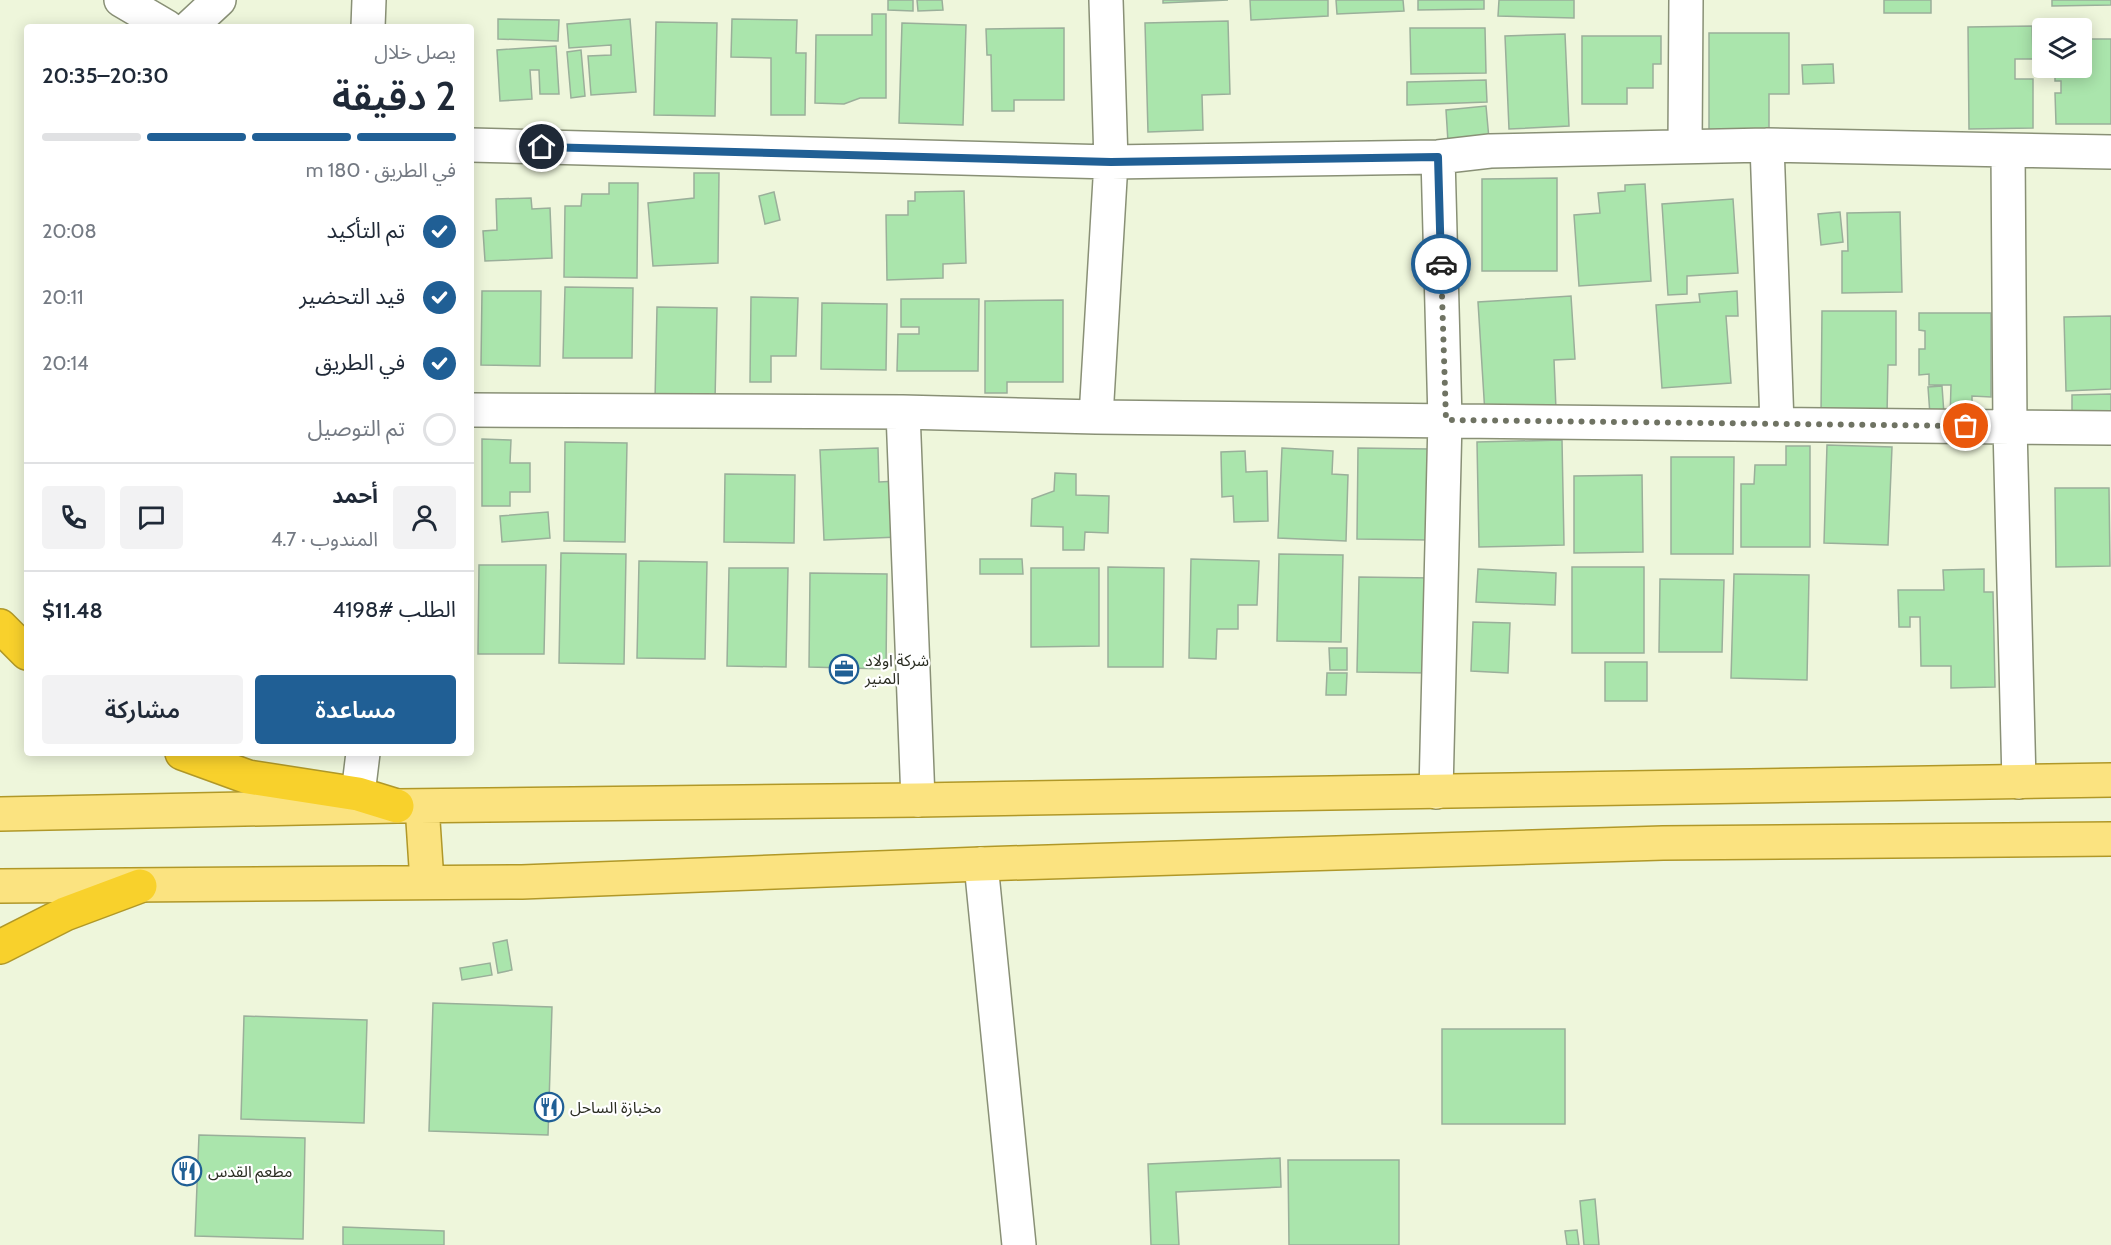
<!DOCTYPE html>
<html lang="ar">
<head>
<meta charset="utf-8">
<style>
	:root { --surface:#fff; --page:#f2f2f3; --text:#1f2937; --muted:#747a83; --line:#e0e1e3; --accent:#205f95 }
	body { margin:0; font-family:Cabin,"Noto Sans Arabic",sans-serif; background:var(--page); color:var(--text); direction:rtl; height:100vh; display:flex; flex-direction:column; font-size:22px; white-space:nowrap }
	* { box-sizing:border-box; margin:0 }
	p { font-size:20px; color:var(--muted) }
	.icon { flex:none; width:33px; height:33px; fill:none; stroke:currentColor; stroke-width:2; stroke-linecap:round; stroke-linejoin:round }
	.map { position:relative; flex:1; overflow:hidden; direction:ltr }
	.sheet { position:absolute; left:24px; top:24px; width:450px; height:732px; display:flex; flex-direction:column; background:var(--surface); border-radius:6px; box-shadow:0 3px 15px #0003; direction:rtl }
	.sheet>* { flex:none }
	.tools { position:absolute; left:2032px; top:18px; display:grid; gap:12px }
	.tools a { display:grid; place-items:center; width:60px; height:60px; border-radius:6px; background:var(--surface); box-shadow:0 3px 15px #0003; font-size:30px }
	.pin { position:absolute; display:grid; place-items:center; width:51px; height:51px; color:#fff; margin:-26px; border:3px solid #fff; border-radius:50%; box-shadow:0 2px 6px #0007 }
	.courier { position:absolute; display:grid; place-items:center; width:60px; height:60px; margin:-30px; border:4px solid #205f95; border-radius:50%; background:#fff; color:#222; box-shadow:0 2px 8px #0007 }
	.summary em { font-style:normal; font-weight:600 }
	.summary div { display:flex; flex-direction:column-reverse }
	.summary { display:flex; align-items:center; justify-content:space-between; height:102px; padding:0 18px }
	h1 { font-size:39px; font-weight:600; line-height:45px }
	.bar { display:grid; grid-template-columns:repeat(4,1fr); gap:9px 6px; align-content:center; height:72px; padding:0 18px }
	.bar i { height:8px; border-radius:4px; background:var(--line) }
	.bar .selected { background:var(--accent) }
	.bar p { grid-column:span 4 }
	.line { display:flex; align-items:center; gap:15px; padding:0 18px; border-top:2px solid var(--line) }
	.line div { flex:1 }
	.round { display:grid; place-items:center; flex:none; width:63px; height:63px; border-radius:6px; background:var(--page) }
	ol { padding:0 18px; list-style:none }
	li { display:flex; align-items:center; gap:18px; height:66px }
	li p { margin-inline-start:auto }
	li .icon { padding:6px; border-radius:50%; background:var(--accent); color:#fff; stroke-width:4 }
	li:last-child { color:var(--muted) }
	li i { width:33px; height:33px; border:3px solid var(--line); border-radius:50% }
	.button { display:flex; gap:12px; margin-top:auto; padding:12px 18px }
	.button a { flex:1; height:69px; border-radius:6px; background:var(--accent); color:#fff; font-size:24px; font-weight:600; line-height:69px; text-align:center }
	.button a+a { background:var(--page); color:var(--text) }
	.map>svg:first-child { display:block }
	.building { fill:#aae5ac; stroke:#9aaf9a; stroke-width:1.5 }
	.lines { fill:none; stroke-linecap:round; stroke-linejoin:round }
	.minor-casing { stroke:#899076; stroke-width:36 }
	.major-casing { stroke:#b09828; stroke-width:36 }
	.highway-casing { stroke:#b09828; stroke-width:36 }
	.minor { stroke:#fff; stroke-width:33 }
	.major { stroke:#fbe380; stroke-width:33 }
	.highway { stroke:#f8d12c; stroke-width:33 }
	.done { stroke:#6f7363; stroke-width:6; stroke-dasharray:0 10.8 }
	.route { stroke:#205f95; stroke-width:8 }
	.labels { text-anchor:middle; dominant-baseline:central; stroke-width:4.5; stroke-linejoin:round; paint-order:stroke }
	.poi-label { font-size:16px; fill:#2a2d22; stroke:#fff; text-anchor:start }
</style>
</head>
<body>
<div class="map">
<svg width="2111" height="1245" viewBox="0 0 2111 1245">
	<rect width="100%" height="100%" fill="#eef6db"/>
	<path class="building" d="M888,0H913V11L888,10Z
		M917,0H942L943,10L918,11Z
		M1163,0H1228L1163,3Z
		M1250,0H1328V16L1251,20Z
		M1336,0H1403L1404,11L1337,14Z
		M1418,0H1484V9L1418,10Z
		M1499,0H1574V18L1498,16Z
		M1884,0H1931V13H1884Z
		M2052,0H2111V5L2052,6Z
		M872,14H886V98H860L844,104L815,103L816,35H872Z
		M498,19L559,20L558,41L498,39Z
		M630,19L636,92L591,95L588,56L611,55V45L569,48L567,24Z
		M732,19L797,20L796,53H806L805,115H771V58L731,57Z
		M1228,21L1230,94L1202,95L1203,130L1148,132L1145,23Z
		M656,22L717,23L715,116L654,115Z
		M902,23L966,25L963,125L899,123Z
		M2032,26L2033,59H2015V79H2033V128L1969,129L1968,27Z
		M1064,28V100H1014V111H992L991,55H987L986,29Z
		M1410,28H1485L1486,73L1411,74Z
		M1709,33H1789V94H1769V131H1709Z
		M1565,34L1569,126L1509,129L1505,36Z
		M1582,36H1661V64H1653V88H1627V104H1582Z
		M2082,39H2111V124H2056L2055,93H2061V81H2055V68H2082Z
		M556,46L559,94H540L539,70H530L532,99L500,101L497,50Z
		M581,50L585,96L571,98L567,52Z
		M1833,64L1834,83L1803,84L1802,65Z
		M1486,80L1487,102L1407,105V82Z
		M1486,106L1489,139L1448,142L1446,110Z
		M694,173H719L718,263L653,266L648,203L694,198Z
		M1557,178V271H1482V179Z
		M609,183H638L637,278L564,277L565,206H581L582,194H609Z
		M1645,184L1651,281L1579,286L1574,215L1600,213L1598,193L1625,191V185Z
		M964,191L966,263L943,264V278L887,280L886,215H908V201H915V192Z
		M774,192L780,220L765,224L759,196Z
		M531,198L532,209L550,208L552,258L485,261L483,231L497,230L496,199Z
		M1733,199L1738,273L1687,276V294L1668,295L1662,204Z
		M1840,212L1843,242L1821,245L1818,214Z
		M1900,212L1902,292L1842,293V251H1848L1847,213Z
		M565,287L633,288L632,358H563Z
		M482,291H541L540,366L481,365Z
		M1737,291L1738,316H1726L1731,383L1662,388L1656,305L1700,302L1699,294Z
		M1571,296L1575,359L1554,360L1556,410L1485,414L1478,302Z
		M751,297L798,298L796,356H771V382H750Z
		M901,299H979L978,371H897L898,334H919V327H901Z
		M1063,300V382H1007V393H985V301Z
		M822,303L887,304L886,370L821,369Z
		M657,307L717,308L715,401H655Z
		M1822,311H1896V365H1888L1887,415L1821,414Z
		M1919,313H1991V397L1972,396V420L1950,419L1951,385H1929V374L1919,375V349H1925V331L1919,330Z
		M2111,316V389L2066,391L2064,317Z
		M1942,386L1944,414L1930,415L1928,387Z
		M2111,394V414L2072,415V395Z
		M482,439L511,440L510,463H530V492H510V506H482Z
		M1562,440L1564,545L1479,547L1477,442Z
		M565,442L627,443L625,542L564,541Z
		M1827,445L1892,447L1888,545L1824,543Z
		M1786,446H1810V547H1741V484H1754L1755,465H1786Z
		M878,448L879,482L897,481L899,537L824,540L820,450Z
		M1282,448L1333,451L1332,474L1348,475L1346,541L1278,538Z
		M1358,448L1430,449L1429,540L1357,539Z
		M1245,451L1246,472L1267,471L1268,521L1234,522L1233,496L1222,497L1221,452Z
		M1671,457H1734L1733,554H1671Z
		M1055,473L1076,474V495L1109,496L1108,533L1085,532L1084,550H1063V527L1031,526L1032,499L1054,491Z
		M725,474L795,475L794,543L724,542Z
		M1642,475L1643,552L1574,553V476Z
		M2055,488H2109L2110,566L2056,567Z
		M548,512L550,538L502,542L500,516Z
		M561,553L626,554L624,664L559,663Z
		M1279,554L1343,555L1341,642L1277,641Z
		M980,559H1022L1023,574H980Z
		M1191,559L1259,561L1257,605H1238V629H1217L1216,659L1189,658Z
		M639,561L707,562L705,659L637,658Z
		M479,565H546L544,654H478Z
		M1108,567L1164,568L1163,667H1108Z
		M1572,567H1644V653H1572Z
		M729,568H788L786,667L727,666Z
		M1031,568H1099V646L1031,647Z
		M1478,569L1556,573L1555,605L1476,602Z
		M1984,569V592H1993L1995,687L1951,688V666H1921L1920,617H1910V627H1899L1898,590H1944L1943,570Z
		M810,573L887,574L886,669L809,667Z
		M1734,574L1809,575L1807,680L1731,678Z
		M1359,577L1433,578L1431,673L1357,672Z
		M1660,579L1724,580L1722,652H1659Z
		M1473,622L1510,623L1508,673L1471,671Z
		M1329,648H1347V670H1330Z
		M1605,662H1647V701H1605Z
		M1327,673H1347L1346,695H1326Z
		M507,940L512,970L498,973L493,943Z
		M490,963L492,975L462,980L460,968Z
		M433,1003L552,1007L548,1135L429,1131Z
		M244,1016L367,1020L364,1123L241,1119Z
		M1442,1029H1565V1124H1442Z
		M199,1135L305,1138L303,1239L195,1236Z
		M1280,1158L1281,1187L1176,1192L1179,1245H1151L1148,1164Z
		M1288,1160H1399V1245H1289Z
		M1595,1199L1599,1245H1584L1580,1201Z
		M343,1227L444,1231V1245H343Z
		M1577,1230L1579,1245H1567L1565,1231Z"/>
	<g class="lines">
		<g class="minor-casing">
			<path id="minor" d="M121,0L167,27
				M190,27L219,0
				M368,27L369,0
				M471,145L1111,162L1438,157L1490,151L1767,145L2111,152
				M1767,145L1777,424
				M1685,146L1686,0
				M2008,151L2010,427L2019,782
				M471,410L903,412L1096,417L2111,428
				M903,412L918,800
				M1096,417L1111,162L1106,0
				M1436,792L1445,420L1438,157
				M358,794L363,753
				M981,864L1019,1245"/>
		</g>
		<g class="major-casing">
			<path id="major" d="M422,806L427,882
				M0,814L397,806L918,800L2111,780
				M0,886L522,882L981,864L1663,843L2111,839"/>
		</g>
		<g class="highway-casing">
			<path id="highway" d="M0,626L27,653
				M182,753L248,777L358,794L397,806
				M0,947L65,914L140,886"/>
		</g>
		<use href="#minor" class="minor"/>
		<use href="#major" class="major"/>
		<use href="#highway" class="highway"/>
	</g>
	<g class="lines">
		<path class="done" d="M1441,264L1446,420L1966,426"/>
		<path class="route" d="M542,147L1111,162L1438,157L1441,264"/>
	</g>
	<defs>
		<g id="office-ring" transform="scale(1.5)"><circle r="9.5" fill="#fff" stroke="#205f95" stroke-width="1.5"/><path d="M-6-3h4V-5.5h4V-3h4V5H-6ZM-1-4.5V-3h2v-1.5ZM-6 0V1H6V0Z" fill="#205f95"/></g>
		<g id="restaurant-ring" transform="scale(1.5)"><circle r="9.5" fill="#fff" stroke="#205f95" stroke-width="1.5"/><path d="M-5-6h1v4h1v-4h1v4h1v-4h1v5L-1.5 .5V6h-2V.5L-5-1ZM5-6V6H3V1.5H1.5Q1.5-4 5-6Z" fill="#205f95"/></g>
	</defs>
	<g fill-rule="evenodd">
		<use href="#office-ring" x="844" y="669"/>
		<use href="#restaurant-ring" x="549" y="1107"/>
		<use href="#restaurant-ring" x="187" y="1171"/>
	</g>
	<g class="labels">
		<g class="poi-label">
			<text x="865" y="660">شركة اولاد<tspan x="865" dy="18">المنير</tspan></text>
			<text x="570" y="1107">مخبازة الساحل</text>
			<text x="208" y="1171">مطعم القدس</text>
		</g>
	</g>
</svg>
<div class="tools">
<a><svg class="icon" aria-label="layers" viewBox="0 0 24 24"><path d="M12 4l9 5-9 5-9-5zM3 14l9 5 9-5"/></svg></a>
</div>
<div class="pin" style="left:1966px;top:426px;background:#ea580c"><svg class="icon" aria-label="bag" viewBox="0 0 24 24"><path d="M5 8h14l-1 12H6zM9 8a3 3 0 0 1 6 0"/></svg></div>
<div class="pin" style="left:542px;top:147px;background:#1f2937"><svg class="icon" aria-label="home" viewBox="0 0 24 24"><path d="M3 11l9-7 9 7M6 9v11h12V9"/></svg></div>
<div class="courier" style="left:1441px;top:264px"><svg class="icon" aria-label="car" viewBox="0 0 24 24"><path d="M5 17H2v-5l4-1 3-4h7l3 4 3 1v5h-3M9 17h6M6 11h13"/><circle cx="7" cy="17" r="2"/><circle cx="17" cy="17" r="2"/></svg></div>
<section class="sheet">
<div class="summary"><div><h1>2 دقيقة</h1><p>يصل خلال</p></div><em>20:30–20:35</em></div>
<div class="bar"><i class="selected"></i><i class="selected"></i><i class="selected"></i><i></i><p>في الطريق · 180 m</p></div>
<ol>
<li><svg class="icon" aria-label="check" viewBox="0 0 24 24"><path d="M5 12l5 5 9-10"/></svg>تم التأكيد<p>20:08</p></li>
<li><svg class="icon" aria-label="check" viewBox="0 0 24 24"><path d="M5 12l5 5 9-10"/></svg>قيد التحضير<p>20:11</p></li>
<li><svg class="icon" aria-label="check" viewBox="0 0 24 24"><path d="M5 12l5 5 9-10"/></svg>في الطريق<p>20:14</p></li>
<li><i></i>تم التوصيل</li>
</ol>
<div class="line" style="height:108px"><a class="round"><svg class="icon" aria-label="person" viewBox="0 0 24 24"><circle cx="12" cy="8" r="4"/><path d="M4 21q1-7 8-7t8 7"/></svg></a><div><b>أحمد</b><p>المندوب · 4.7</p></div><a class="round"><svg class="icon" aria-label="chat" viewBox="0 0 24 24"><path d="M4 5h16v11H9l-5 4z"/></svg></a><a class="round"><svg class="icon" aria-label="phone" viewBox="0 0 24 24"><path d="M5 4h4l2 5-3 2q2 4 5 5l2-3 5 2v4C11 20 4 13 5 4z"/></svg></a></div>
<div class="line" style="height:78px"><div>الطلب #4198</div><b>$11.48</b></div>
<div class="button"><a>مساعدة</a><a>مشاركة</a></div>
</section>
</div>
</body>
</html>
